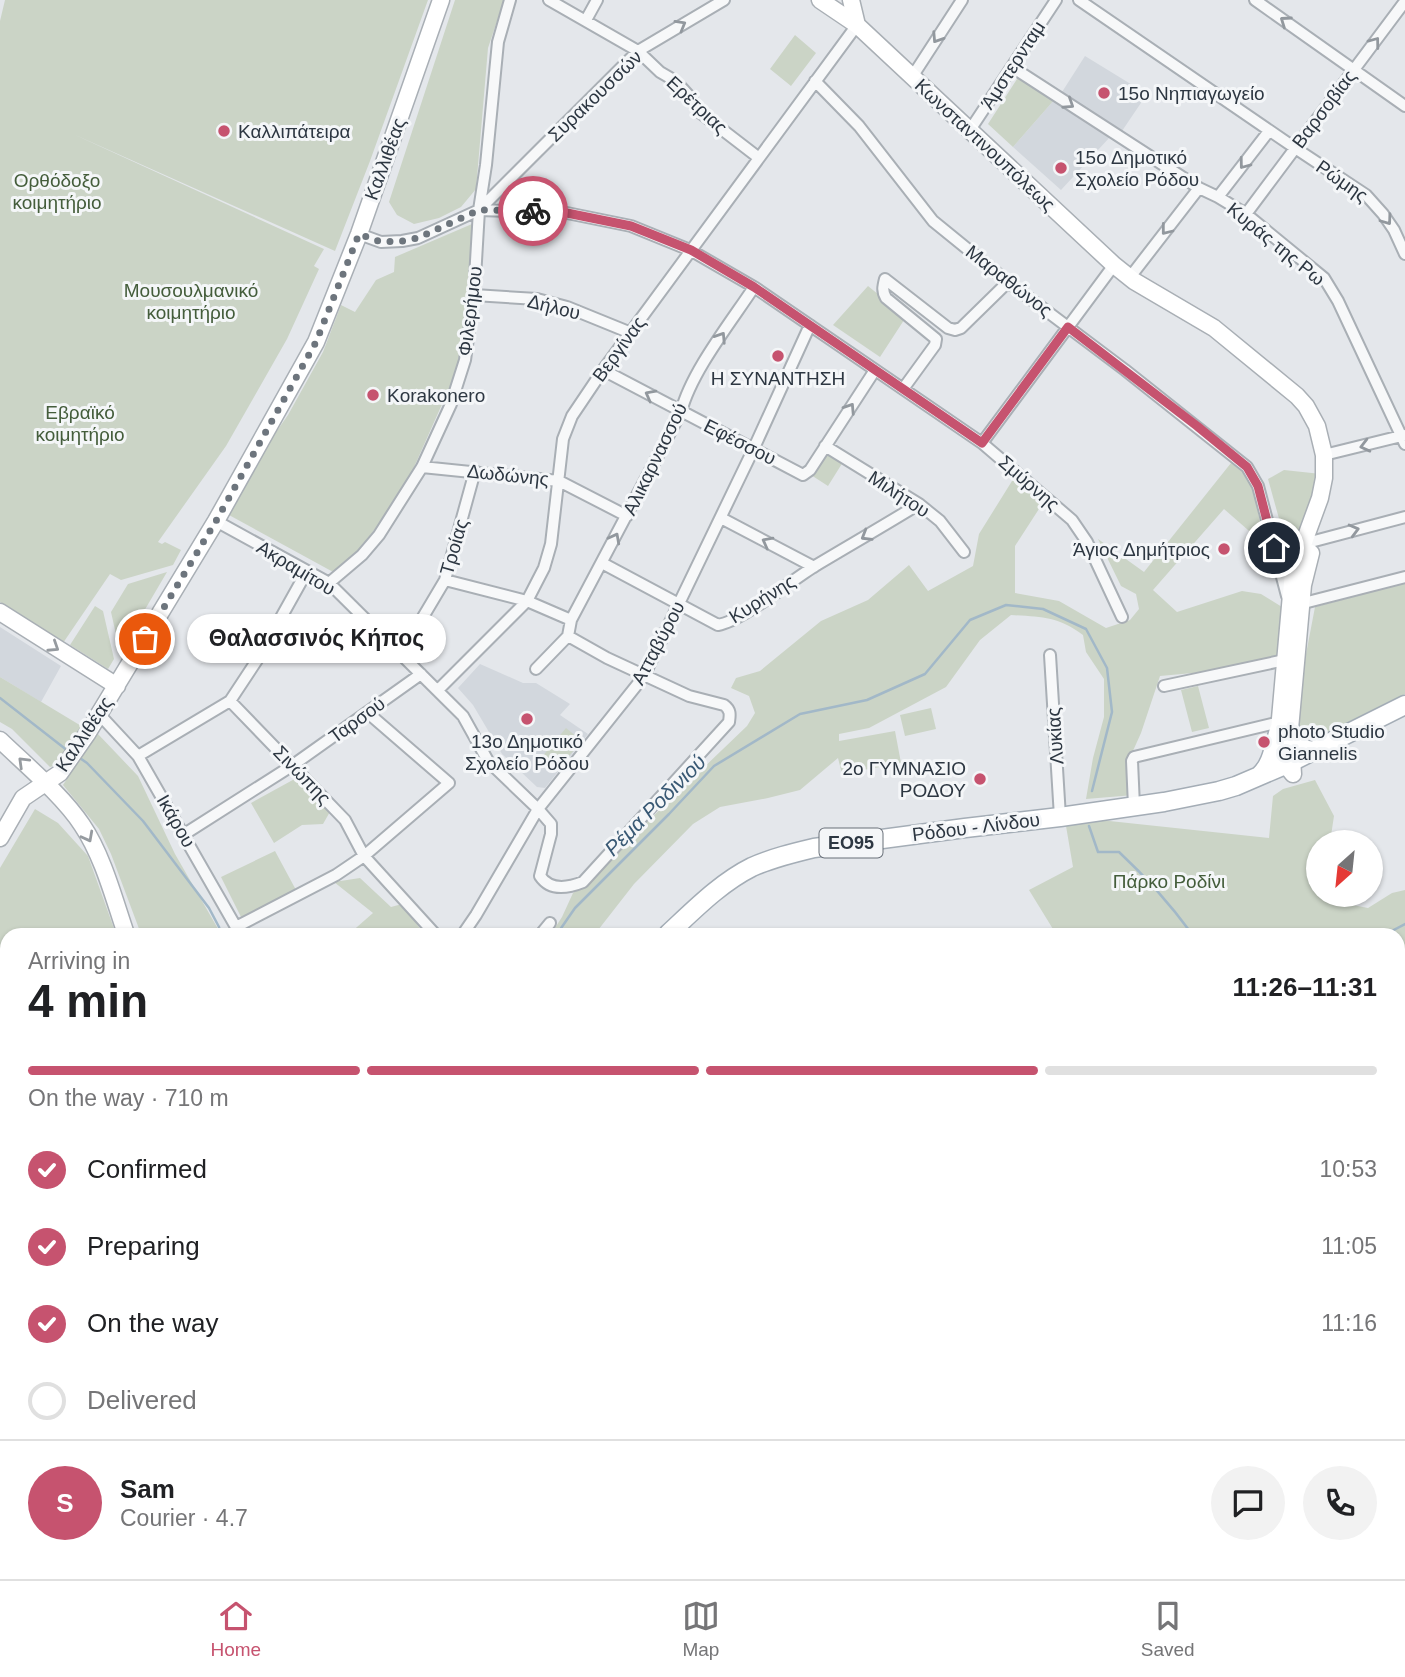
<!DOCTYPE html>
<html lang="en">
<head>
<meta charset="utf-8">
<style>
	:root { --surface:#fff; --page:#f2f2f2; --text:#202124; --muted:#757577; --line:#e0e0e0; --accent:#c6536f }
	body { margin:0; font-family:Arial,sans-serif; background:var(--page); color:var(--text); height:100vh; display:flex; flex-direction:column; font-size:26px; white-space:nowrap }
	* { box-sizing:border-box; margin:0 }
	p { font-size:23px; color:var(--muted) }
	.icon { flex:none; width:38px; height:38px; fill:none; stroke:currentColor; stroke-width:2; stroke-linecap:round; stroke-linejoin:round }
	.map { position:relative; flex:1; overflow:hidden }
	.side { position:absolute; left:0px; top:928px; width:1405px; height:653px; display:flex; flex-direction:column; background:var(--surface); border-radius:21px 21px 0 0; box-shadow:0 2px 5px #0004 }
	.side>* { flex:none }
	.needle { width:46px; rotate:207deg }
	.fabs { position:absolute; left:1306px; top:830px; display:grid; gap:14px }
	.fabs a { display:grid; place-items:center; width:77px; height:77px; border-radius:50%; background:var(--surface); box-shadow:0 2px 5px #0004; font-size:35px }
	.pin { position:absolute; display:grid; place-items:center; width:60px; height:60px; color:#fff; margin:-30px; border:4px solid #fff; border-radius:50%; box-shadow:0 2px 7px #0007 }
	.courier { position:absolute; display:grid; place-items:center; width:70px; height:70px; margin:-35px; border:5px solid #c6536f; border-radius:50%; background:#fff; color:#222; box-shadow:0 2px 9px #0007 }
	.bubble { position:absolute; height:49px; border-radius:24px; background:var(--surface); box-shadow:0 2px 5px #0004; font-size:23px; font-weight:800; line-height:49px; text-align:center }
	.summary em { font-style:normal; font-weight:800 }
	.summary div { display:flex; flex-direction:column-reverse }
	.summary { display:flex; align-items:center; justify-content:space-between; height:119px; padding:0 28px }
	h1 { font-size:46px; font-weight:800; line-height:52px }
	.bar { display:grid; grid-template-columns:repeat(4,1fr); gap:10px 7px; align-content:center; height:84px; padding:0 28px }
	.bar i { height:9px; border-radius:5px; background:var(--line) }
	.bar .selected { background:var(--accent) }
	.bar p { grid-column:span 4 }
	.line { display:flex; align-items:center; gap:18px; padding:0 28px; border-top:2px solid var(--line) }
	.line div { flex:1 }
	.round { display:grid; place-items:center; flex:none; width:74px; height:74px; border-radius:37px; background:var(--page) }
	ol { padding:0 28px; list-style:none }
	li { display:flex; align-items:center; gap:21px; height:77px }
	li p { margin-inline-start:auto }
	li .icon { padding:7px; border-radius:50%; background:var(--accent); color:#fff; stroke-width:4 }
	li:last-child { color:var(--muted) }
	li i { width:38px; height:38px; border:4px solid var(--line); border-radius:50% }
	.tab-bar { display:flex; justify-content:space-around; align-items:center; height:98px; border-top:2px solid var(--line); background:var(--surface); font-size:19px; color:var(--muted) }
	.tab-bar a { display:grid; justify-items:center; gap:4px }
	.tab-bar .selected { color:var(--accent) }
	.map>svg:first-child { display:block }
	.built { fill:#d2d7dd }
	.green { fill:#cbd4c6 }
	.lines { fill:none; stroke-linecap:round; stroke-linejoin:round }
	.stream { stroke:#a2b8c8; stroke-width:2.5 }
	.street-casing { stroke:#a9afb5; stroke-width:14 }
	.secondary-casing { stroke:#a9afb5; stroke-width:19 }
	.primary-casing { stroke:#a4adb6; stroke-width:21 }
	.street { stroke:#f7f8f9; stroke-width:10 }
	.secondary { stroke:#fff; stroke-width:16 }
	.primary { stroke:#fff; stroke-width:18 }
	.oneway { stroke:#92989e }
	.oneway2 { stroke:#969ba0 }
	.done { stroke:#6d757d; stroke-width:7; stroke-dasharray:0 12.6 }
	.route { stroke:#c6536f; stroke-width:9 }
	.poi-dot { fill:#c6536f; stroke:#f4f6f8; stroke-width:2.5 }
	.labels { text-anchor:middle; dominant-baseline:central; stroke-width:6; stroke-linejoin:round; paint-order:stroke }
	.shield { fill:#f4f6f8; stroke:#697079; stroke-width:2 }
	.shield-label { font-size:18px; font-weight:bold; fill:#2d3742 }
	.street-label { font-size:19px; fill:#2d3742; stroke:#f4f6f8 }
	.poi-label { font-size:19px; fill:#2d3742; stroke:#f4f6f8; text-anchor:start }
	.park-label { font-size:19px; fill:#445d3b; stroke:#f4f6f8 }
	.water-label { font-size:21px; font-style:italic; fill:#395974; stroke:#f4f6f8 }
</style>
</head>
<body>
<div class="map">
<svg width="1405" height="1579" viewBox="0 0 1405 1579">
	<rect width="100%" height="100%" fill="#e4e7eb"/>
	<path class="built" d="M1085,56L1147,94L1122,131L1062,92Z
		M1055,99L1110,137L1061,190L1013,147Z
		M0,627L61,666L41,702L0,677Z
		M480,664L523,683H536L570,704L560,715L588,734L545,788L537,787L502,754L473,705L458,688Z"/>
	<path class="green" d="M5,0H428L370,161L335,251L73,134L324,249L314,266L319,269L287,339L226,446L158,542L162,544L165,542L181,550L173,565L121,580L110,574L63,643L0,602V21Z
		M455,0H504L488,48L476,189L461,207L439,218L414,224L397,215L389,202Z
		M795,35L816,53L791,86L770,69Z
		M1019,76L1055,99L1013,147L988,124Z
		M479,221L458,362L455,375L403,492L359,550L335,573L229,515L262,452L288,415L323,352L341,305L355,312L376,280L394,272L395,257Z
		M868,286L906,317L880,357L833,325Z
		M827,452L843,462L828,486L811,475Z
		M1231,463L1252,479L1261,528L1256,537L1224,509L1153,590L1177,612L1242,591L1261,594L1282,607L1279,665L1160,676L1141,733L1132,753L1134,795L1086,799L1093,758L1104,717V679L1086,652L1083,635C1057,616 1042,617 1011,615L980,640L946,687L869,728L839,734V741L895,731L901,763L842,774L838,758L800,790L768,798L720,807L693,824L634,884L595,934H551L562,917L573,893L592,881L649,820L747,726L755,713L749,696L731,688L736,678L760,671L821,621L868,600L909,565L928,591L973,566L979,534L1017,473L1048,495L1015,546V593L1059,601L1106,628L1130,620L1139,609L1136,594L1121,586L1098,539L1144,572Z
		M1284,470L1321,474L1303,537L1285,540L1268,479Z
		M167,572L120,652L111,612L128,584Z
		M1405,583V694L1326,736C1305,739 1301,736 1294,717L1315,607Z
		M95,606L103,611L114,659L108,669L70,645Z
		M0,677L83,727L59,764L50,767L12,729L0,722Z
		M1198,686L1209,728L1192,732L1181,690Z
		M931,708L936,729L905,736L900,715Z
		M566,728L582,741L556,771L541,758Z
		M97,733L138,776L175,854L221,934H141L111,854L99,829L63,785Z
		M300,776L331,810L323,824L302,825L274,843L251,803Z
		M1315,780L1334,816L1330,842H1318V894H1320L1332,901L1368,908L1392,893L1405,890V1291L1400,1296L1398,1295V934H1056L1029,890L1073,867L1066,826L1100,820L1269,838L1273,796L1283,789Z
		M35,809L58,823L88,856L116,934H7L6,1008L0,1004V868Z
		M275,851L296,890L242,919L221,877Z
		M360,878L391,907L402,904L424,934H349L373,913L334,882Z"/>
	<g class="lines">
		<path class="stream" d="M0,698L68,751
			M77,756L87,763L143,821L209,908L219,927L221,934
			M1089,826L1098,852H1119C1147,878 1170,904 1192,934
			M557,934L575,908L669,814L714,766L800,714L867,700L925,674L970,620L1006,605L1043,609L1086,629L1107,668L1112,712L1092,791
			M1386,934L1405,924"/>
		<g class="street-casing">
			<path id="street" d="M549,0L638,51L660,72L672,79L681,87L691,98L698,111L759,158
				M1079,0L1295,148L1366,195L1383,214L1394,230L1405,254
				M1255,0L1405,106
				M586,20L597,0
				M1012,67L1199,188L1218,197L1246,214L1324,278L1338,301L1405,444
				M912,77L962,0
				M815,81L859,126L933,221L1008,282L1125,370L1247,467L1258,486L1287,596
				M970,130L1056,0
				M1218,197L1269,131
				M479,210L567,213L631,226L690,250L754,287L982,443L1072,520L1087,542L1122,617
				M1246,214L1403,4
				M359,234L381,242L402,241L418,238L479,210L638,51L724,0
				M1134,272L1199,188
				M474,295L537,299L567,307L631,333
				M603,370L803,475L810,470L875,370
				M903,389L935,345L936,339L886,298C882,291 883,287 885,279L948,328L955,330L961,328L1008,282
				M982,443L1114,265
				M825,446L919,504L940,521L964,552
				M1324,455L1405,435
				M422,467L559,481L627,516
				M721,518L814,567
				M216,521L329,583L463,716L488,761L538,809L551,824V834L540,876C550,891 568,888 583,882L729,722C730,715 731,710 724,705L689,696L607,658L568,636
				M1274,548L1303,544L1405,517
				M602,563L718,625C742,621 792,580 815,566C850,545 885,525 919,504
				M445,580L527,601L571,620
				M329,583L362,555L379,535L422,467L451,404L465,360L474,295L479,210L486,165L498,42L510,0
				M1296,605L1405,577
				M568,636L571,620L681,412C691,372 731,322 754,287
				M401,654L445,580L475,471
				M1050,655L1060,817
				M536,669L568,636
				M1164,686L1285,660
				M438,690L527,601L544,568L551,544L563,439L572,416L603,370L857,25
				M230,701L345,820L364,856L435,934
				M99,714L138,756L236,927L243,934
				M138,756L230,701L259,657L307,571
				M1134,806L1132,761L1134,757L1280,722
				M183,835L293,765L421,674
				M236,927L336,875L364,856L449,783L368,713
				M463,934L476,915L538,809L644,676L753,450L810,325
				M541,934L550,923
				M0,1027L7,1014
				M0,1250L7,1236
				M0,1280L7,1284
				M1398,1304L1405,1310
				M0,1355L7,1359
				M1398,1381L1405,1372
				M0,1454L7,1458
				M257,1573L271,1579
				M469,1573L478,1579
				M721,1573L735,1579
				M948,1573L961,1579
				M1171,1573L1179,1579
				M1321,1573L1329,1579
				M18,1579L21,1573
				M440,1579L452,1573
				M552,1579L555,1573
				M636,1579L639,1573
				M812,1579L813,1573
				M1271,1579L1276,1573"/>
		</g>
		<g class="secondary-casing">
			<path id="secondary" d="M820,0L857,25L1114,265L1134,281L1214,328L1297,396L1306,406L1317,426L1324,455V478L1320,498L1293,572L1279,730L1281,759L1293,774
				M851,0L857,25
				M0,612L117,686
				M0,740C26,765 63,796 82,825C103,856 114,899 126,934
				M1293,774L1290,729L1303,585L1311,553
				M0,838L23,798L60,773L87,734L216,521L316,342L359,234L441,0
				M0,1190L7,1194
				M1398,1450L1405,1456
				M1398,1540L1405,1533
				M417,1573L419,1579
				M1006,1579L1009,1573
				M1365,1579L1370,1573"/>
		</g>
		<g class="primary-casing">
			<path id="primary" d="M1290,729C1296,741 1299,750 1313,751
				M1259,776C1272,765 1274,746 1279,730
				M668,934C694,910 720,883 752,867C772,858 793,853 814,848L965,828L1060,817L1164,802L1219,791L1236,786L1285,765L1405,705
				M120,1579V1573
				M328,1579L331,1573"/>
		</g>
		<use href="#street" class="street"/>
		<use href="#secondary" class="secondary"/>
		<use href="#primary" class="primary"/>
	</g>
	<defs><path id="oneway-chevron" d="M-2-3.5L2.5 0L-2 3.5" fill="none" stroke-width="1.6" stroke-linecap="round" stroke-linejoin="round" transform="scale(1.75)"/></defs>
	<g class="oneway">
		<use href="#oneway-chevron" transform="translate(1285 21) rotate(-145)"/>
		<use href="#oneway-chevron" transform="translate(681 25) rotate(-30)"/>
		<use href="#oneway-chevron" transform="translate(937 38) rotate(123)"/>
		<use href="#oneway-chevron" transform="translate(1375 42) rotate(-53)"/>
		<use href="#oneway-chevron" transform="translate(1069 104) rotate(33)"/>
		<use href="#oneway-chevron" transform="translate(1244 164) rotate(127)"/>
		<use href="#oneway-chevron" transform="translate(1387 220) rotate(54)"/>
		<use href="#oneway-chevron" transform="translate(1166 230) rotate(128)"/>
		<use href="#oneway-chevron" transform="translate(721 337) rotate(-57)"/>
		<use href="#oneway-chevron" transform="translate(650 395) rotate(-152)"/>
		<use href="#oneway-chevron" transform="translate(850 408) rotate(-57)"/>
		<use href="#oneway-chevron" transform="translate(1365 446) rotate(166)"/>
		<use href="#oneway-chevron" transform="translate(1354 530) rotate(-15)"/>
		<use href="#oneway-chevron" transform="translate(866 536) rotate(149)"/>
		<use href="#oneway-chevron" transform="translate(615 538) rotate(-62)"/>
		<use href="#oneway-chevron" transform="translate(767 542) rotate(-152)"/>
	</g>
	<g class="oneway2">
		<use href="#oneway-chevron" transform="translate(54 647) rotate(33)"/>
		<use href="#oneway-chevron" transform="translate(23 762) rotate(-136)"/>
		<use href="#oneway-chevron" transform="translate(88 837) rotate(62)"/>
	</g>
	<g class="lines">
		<path class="done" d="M145,639L216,521L316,342L359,234L381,242L402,241L418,238L479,210L533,211"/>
		<path class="route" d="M533,211L567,213L631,226L691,250L754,287L982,443L1068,327L1197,426L1247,467L1258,486L1274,548"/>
	</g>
	<g class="poi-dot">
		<circle cx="1104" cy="93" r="7"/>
		<circle cx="224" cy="131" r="7"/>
		<circle cx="1061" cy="168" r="7"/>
		<circle cx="778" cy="356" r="7"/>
		<circle cx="373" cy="395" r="7"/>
		<circle cx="1224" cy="549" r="7"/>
		<circle cx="527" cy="719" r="7"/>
		<circle cx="1264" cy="742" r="7"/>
		<circle cx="980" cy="779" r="7"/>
	</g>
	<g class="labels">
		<rect class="shield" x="819.5" y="828.5" width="63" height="29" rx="5"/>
		<g class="shield-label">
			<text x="851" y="843">ΕΟ95</text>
		</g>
		<g class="street-label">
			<text transform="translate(1013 65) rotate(-57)">Άμστερνταμ</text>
			<text transform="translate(595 96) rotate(-44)">Συρακουσσών</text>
			<text transform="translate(697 105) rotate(43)">Ερέτριας</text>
			<text transform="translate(1324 109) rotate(-53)">Βαρσοβίας</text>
			<text transform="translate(985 145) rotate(43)">Κωνσταντινουπόλεως</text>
			<text transform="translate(385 159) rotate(-70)">Καλλιθέας</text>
			<text transform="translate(1342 181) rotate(35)">Ρώμης</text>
			<text transform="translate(1276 244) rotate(39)">Κυράς της Ρω</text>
			<text transform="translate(1009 281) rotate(38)">Μαραθώνος</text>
			<text transform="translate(554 307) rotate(14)">Δήλου</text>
			<text transform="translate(470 311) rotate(-83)">Φιλερήμου</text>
			<text transform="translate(619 349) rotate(-54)">Βεργίνας</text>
			<text transform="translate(740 442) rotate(27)">Εφέσσου</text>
			<text transform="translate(655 459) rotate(-64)">Αλικαρνασσού</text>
			<text transform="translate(508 475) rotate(6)">Δωδώνης</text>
			<text transform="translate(1029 483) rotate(41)">Σμύρνης</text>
			<text transform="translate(899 494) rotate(33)">Μιλήτου</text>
			<text transform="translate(454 547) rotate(-74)">Τροίας</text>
			<text transform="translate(296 568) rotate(31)">Ακραμίτου</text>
			<text transform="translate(762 599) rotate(-32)">Κυρήνης</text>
			<text transform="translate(658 643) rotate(-62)">Ατταβύρου</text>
			<text transform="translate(357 720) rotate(-36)">Ταρσού</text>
			<text transform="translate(84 734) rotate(-56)">Καλλιθέας</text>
			<text transform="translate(1055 736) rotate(-94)">Λυκίας</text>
			<text transform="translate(302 775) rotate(46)">Σινώπης</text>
			<text transform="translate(176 821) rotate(60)">Ικάρου</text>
			<text transform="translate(976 827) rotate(-7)">Ρόδου - Λίνδου</text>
		</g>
		<g class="poi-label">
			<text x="1118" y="93">15ο Νηπιαγωγείο</text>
			<text x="238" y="131">Καλλιπάτειρα</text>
			<text x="1075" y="157">15ο Δημοτικό<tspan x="1075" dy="22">Σχολείο Ρόδου</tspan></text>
			<text x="778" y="378" text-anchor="middle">Η ΣΥΝΑΝΤΗΣΗ</text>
			<text x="387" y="395">Korakonero</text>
			<text x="1210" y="549" text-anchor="end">Άγιος Δημήτριος</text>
			<text x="1278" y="731">photo Studio<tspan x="1278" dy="22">Giannelis</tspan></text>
			<text x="527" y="741" text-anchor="middle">13ο Δημοτικό<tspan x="527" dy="22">Σχολείο Ρόδου</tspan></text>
			<text x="966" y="768" text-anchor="end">2ο ΓΥΜΝΑΣΙΟ<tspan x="966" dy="22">ΡΟΔΟΥ</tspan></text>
		</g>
		<g class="park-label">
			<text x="57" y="180">Ορθόδοξο<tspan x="57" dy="22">κοιμητήριο</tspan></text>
			<text x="191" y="290">Μουσουλμανικό<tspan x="191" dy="22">κοιμητήριο</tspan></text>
			<text x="80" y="412">Εβραϊκό<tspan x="80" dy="22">κοιμητήριο</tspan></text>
			<text x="1169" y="881">Πάρκο Ροδίνι</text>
		</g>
		<g class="water-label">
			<text transform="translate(655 805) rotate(-45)">Ρέμα Ροδινιού</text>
		</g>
	</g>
</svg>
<div class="fabs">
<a><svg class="needle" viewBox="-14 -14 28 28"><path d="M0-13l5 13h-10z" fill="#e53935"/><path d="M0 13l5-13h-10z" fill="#757577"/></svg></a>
</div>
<div class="pin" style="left:145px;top:639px;background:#ea580c"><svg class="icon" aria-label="bag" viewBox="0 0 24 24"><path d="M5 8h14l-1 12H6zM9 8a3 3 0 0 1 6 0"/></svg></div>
<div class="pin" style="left:1274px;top:548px;background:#1f2937"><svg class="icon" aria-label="home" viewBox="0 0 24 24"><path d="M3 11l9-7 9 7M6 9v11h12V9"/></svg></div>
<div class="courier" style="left:533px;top:211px"><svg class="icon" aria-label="bike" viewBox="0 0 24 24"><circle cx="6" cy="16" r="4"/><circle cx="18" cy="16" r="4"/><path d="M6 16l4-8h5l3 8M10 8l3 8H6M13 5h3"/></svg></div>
<div class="bubble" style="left:187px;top:614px;width:259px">Θαλασσινός Κήπος</div>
<section class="side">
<div class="summary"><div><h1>4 min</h1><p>Arriving in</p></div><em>11:26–11:31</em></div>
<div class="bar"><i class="selected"></i><i class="selected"></i><i class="selected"></i><i></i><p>On the way · 710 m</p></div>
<ol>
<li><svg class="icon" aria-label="check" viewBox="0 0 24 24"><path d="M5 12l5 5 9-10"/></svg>Confirmed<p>10:53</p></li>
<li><svg class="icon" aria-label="check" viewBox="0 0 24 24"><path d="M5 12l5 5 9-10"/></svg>Preparing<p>11:05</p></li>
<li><svg class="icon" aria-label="check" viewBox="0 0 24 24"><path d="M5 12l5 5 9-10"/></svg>On the way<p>11:16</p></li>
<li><i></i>Delivered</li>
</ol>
<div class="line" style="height:126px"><b class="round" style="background:var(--accent);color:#fff">S</b><div><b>Sam</b><p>Courier · 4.7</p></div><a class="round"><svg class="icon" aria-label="chat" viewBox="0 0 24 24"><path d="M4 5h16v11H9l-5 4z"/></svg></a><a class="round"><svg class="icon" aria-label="phone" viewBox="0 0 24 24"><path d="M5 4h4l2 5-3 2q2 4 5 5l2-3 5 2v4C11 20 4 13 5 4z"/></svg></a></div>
</section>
</div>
<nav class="tab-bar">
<a class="selected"><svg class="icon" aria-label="home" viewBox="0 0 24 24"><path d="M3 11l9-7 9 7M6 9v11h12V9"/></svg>Home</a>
<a><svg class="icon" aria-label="map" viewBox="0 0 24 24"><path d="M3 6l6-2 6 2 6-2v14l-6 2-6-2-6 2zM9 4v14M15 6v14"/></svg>Map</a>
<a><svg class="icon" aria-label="saved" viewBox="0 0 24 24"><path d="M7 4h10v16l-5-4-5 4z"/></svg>Saved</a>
</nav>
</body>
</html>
